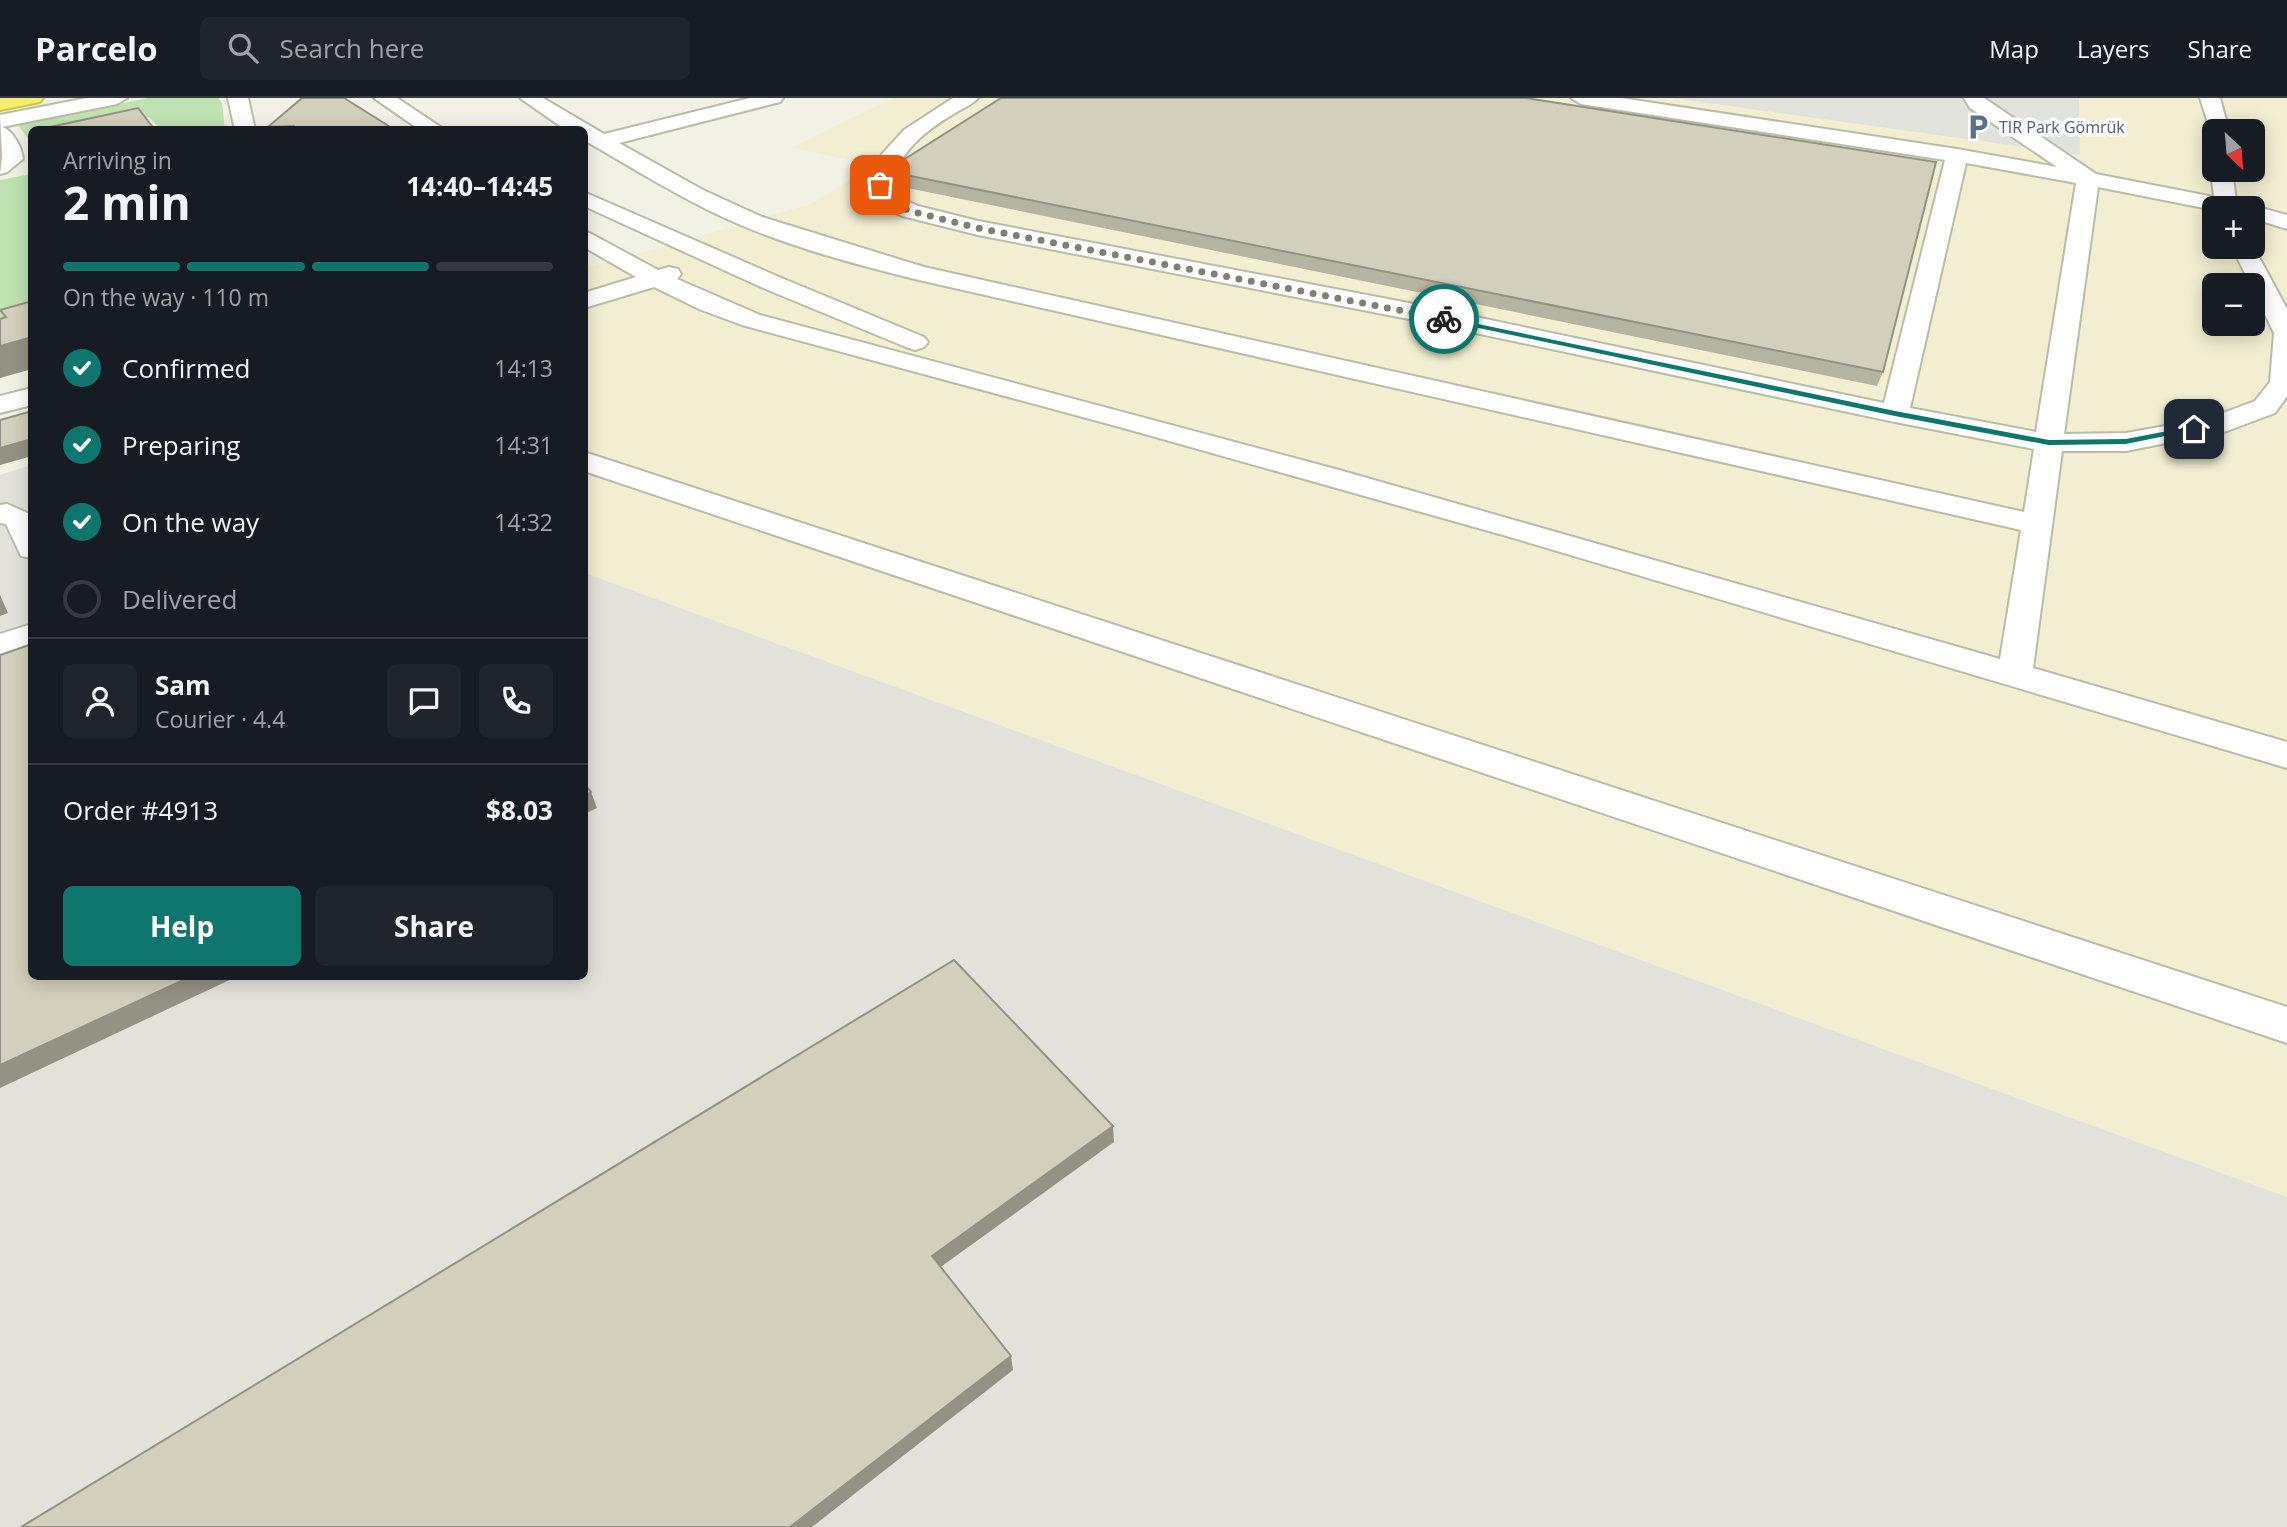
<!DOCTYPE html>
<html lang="en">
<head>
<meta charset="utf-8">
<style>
	:root { --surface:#171b24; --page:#20242c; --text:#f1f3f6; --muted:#9ea1a6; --line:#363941; --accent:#0f766e }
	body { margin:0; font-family:"Open Sans",sans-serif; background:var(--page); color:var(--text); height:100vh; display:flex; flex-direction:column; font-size:26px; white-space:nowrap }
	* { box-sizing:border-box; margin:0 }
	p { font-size:23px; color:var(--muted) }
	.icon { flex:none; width:38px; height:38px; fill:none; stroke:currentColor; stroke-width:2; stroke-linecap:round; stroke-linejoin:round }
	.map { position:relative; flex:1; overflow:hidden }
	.sheet { position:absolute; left:28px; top:28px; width:560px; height:854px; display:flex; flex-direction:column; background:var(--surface); border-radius:10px; box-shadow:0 4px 18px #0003 }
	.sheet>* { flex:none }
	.needle { width:46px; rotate:154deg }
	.buttons { position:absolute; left:2202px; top:21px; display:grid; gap:14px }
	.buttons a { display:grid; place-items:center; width:63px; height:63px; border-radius:10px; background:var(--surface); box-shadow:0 4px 18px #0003; font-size:35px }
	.pin { position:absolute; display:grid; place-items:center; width:60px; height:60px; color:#fff; margin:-30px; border-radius:14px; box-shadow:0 4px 10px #0006 }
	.courier { position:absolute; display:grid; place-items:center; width:70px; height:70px; margin:-35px; border:5px solid #0f766e; border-radius:50%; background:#fff; color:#222; box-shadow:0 2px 9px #0007 }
	.headline em { font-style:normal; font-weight:700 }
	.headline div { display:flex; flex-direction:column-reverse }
	.headline { display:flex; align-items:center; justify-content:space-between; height:119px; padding:0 35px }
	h1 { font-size:46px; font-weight:700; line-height:52px }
	.bar { display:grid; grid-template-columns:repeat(4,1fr); gap:10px 7px; align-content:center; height:84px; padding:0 35px }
	.bar i { height:9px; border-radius:5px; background:var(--line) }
	.bar .active { background:var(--accent) }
	.bar p { grid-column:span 4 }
	.line { display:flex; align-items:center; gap:18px; padding:0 35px; border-top:2px solid var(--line) }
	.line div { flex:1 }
	.round { display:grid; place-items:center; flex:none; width:74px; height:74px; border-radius:10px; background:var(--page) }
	ol { padding:0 35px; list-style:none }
	li { display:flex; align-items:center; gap:21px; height:77px }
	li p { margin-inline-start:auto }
	li .icon { padding:7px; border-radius:50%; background:var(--accent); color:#fff; stroke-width:4 }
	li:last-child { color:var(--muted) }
	li i { width:38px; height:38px; border:4px solid var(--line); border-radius:50% }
	.primary-button { display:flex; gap:14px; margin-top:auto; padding:14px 35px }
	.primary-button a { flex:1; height:80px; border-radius:10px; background:var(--accent); color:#fff; font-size:28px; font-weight:700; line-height:80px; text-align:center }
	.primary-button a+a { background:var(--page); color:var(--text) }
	header { display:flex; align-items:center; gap:42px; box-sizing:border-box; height:98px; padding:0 35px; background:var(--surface); border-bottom:2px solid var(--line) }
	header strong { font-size:33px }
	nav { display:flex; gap:38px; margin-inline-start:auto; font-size:24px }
	.search { width:490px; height:63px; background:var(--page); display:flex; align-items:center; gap:18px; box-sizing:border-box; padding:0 24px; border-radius:10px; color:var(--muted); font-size:26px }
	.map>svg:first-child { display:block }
	.commercial { fill:#f2eed2; fill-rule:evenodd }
	.industrial { fill:#e3e2da }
	.green { fill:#bee3b1 }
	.parking { fill:#e2e2dd }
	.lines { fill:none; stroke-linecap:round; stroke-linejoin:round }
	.minor-casing { stroke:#bcbba9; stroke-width:4 }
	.highway-casing { stroke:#d1c640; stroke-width:4 }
	.minor { fill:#fff; fill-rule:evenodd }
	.highway { fill:#f3ee6f; fill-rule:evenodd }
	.wall { fill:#b5b3a2 }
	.shaded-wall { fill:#939284 }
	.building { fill:#d2d0bc; stroke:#939284; stroke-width:2 }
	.route { fill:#0f766e }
	.done { stroke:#807f73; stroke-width:7; stroke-dasharray:0 12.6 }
	.labels { text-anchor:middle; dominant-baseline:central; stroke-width:7; stroke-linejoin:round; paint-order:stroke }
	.far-service-label { font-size:16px; fill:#4e5e75; stroke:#fff; text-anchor:start }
</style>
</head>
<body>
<header>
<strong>Parcelo</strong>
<div class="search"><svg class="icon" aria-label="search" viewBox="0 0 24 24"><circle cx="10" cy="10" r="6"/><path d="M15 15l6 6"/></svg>Search here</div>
<nav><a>Map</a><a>Layers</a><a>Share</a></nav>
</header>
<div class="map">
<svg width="2287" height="1429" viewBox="0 0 2287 1429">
	<rect width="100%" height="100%" fill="#f1f1e5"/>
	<path class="commercial" d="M893,0H2287V1099L585,475L584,171L811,106L874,67L791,50ZM2214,33H2252V72H2214ZM2214,110H2252V149H2214ZM2214,187H2252V226H2214Z"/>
	<path class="industrial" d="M31,367L32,878H584L585,475L2287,1099V1429H0V377Z"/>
	<path class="green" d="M148,0H218L222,5L225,31H161L149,19L86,31L32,32L30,43L18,27Z
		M31,76V226L0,235V82Z"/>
	<path class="parking" d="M1672,0H2079L2080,57Z"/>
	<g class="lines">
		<g class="minor-casing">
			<path id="minor" d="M87,0H127L117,6L2,29C13,32 22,50 23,61L7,74L0,76L2,59L0,17Z
				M228,0H248L255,32H235Z
				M374,0H397L445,32H420Z
				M520,0H543L604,36L750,0H783L780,4L619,45L703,92L762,119L924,169L2024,414L2034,351L1895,324L1414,222L978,137L902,118L879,107L869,87L882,56L904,32L953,0H978C972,7 963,10 955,15C925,33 900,52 891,87L896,98L918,108L978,123L1414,206L1884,305L1945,62L1581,6L1571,0H1621L1957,51L2057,69L1970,10L1964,0H1984L2096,76L2214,99L2211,72L2214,69V72H2232L2236,103L2287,117V131L2252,120V110L2214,112L2098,89L2064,336L2126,335L2210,320L2255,303L2270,284L2274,235L2232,149H2252V146L2287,211V298L2275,315L2227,333L2126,353H2062L2033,570L2287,644V670L1510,439L1127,331L742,227L699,211L654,189L584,210V195L636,179L584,149V132L658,172L669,169L678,171L681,176L677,181L760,217L1339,372L2000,561L2021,432L919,182C854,166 786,148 725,120C677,98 631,69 584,42V32H566ZM1966,65L2076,85L2036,334L1910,310Z
				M2200,0H2220L2229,33H2214L2212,37Z
				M584,94L779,179L924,239L928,244L924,249L915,252L906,249L761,189L584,108Z
				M32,290V307L0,315V298Z
				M584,354L2287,909V945L584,373Z
				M7,406L32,417V460L21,458L6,426L0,425V407Z
				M32,526V548L0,559V536Z"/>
		</g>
		<g class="highway-casing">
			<path id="highway" d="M0,0H43L40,4L0,12Z"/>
		</g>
		<use href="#minor" class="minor"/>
		<use href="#highway" class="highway"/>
	</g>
	<path class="wall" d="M302,0L395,32H269L268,29Z
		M886,73L1883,274L1877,288L888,86Z"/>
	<path class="shaded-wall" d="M32,239V271L0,280V248Z
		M32,341V358L0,367V350Z
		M0,497L8,515L0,518Z
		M591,694L597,710L584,716V698Z
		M192,878H238L0,990V967Z
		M1113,1028L1114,1044L935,1173L932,1158Z
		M1011,1258L1013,1272L812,1429H790Z"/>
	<path class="building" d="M302,0H344L395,32H289L293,28L268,29Z
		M1001,0H1526L1936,64L1883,274L886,73Z
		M138,10L155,32H52L50,29Z
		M32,203V239L0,248V221L6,219L0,212Z
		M32,313V341L0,350V322Z
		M32,546V878H192L0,967V557Z
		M584,685L591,694L584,698Z
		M954,862L1113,1028L932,1158L1011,1258L790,1429H21Z"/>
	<path class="route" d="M1444,219L1895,313L2049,342L2126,341L2194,328L2199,331L2126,346L2049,347L1895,318L1441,222Z"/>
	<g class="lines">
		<path class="done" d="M880,87L887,102L910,113L978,130L1444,221"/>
	</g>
	<defs>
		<g id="parking-bare" transform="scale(2.1)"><path d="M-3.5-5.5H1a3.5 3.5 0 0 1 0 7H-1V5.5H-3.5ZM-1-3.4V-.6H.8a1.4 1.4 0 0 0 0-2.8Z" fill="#5c6f8a" stroke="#fff" stroke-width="2.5" paint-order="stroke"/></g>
	</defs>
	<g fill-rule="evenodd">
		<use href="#parking-bare" x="1978" y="29"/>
	</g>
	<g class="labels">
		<g class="far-service-label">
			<text x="1999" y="29">TIR Park Gömrük</text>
		</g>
	</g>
</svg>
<div class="buttons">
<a><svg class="needle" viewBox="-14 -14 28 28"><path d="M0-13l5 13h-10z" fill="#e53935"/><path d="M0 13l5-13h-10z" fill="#9ea1a6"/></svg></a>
<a>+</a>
<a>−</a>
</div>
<div class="pin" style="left:880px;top:87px;background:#ea580c"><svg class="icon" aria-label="bag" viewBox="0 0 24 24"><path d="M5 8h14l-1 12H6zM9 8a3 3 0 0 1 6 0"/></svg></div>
<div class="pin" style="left:2194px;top:331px;background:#1f2937"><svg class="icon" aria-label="home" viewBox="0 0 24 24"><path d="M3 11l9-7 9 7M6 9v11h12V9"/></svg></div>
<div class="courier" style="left:1444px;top:221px"><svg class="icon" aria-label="bike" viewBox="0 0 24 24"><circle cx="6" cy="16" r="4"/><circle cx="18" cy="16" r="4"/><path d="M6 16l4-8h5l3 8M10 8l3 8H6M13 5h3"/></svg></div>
<section class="sheet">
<div class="headline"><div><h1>2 min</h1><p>Arriving in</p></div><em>14:40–14:45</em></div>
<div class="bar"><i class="active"></i><i class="active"></i><i class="active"></i><i></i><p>On the way · 110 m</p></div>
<ol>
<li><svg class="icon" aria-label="check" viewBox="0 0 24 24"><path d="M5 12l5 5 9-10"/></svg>Confirmed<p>14:13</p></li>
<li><svg class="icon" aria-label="check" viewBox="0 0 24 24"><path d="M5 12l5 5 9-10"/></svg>Preparing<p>14:31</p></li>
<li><svg class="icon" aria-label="check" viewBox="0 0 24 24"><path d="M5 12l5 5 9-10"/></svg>On the way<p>14:32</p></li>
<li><i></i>Delivered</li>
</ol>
<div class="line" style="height:126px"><a class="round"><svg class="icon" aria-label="person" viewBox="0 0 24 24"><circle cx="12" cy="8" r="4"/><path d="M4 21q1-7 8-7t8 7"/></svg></a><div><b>Sam</b><p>Courier · 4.4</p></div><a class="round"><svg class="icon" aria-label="chat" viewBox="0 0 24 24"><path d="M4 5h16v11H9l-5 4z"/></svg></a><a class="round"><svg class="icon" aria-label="phone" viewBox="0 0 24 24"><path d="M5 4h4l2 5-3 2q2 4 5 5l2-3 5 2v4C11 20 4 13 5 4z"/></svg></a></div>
<div class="line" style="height:91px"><div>Order #4913</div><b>$8.03</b></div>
<div class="primary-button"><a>Help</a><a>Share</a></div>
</section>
</div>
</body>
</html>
